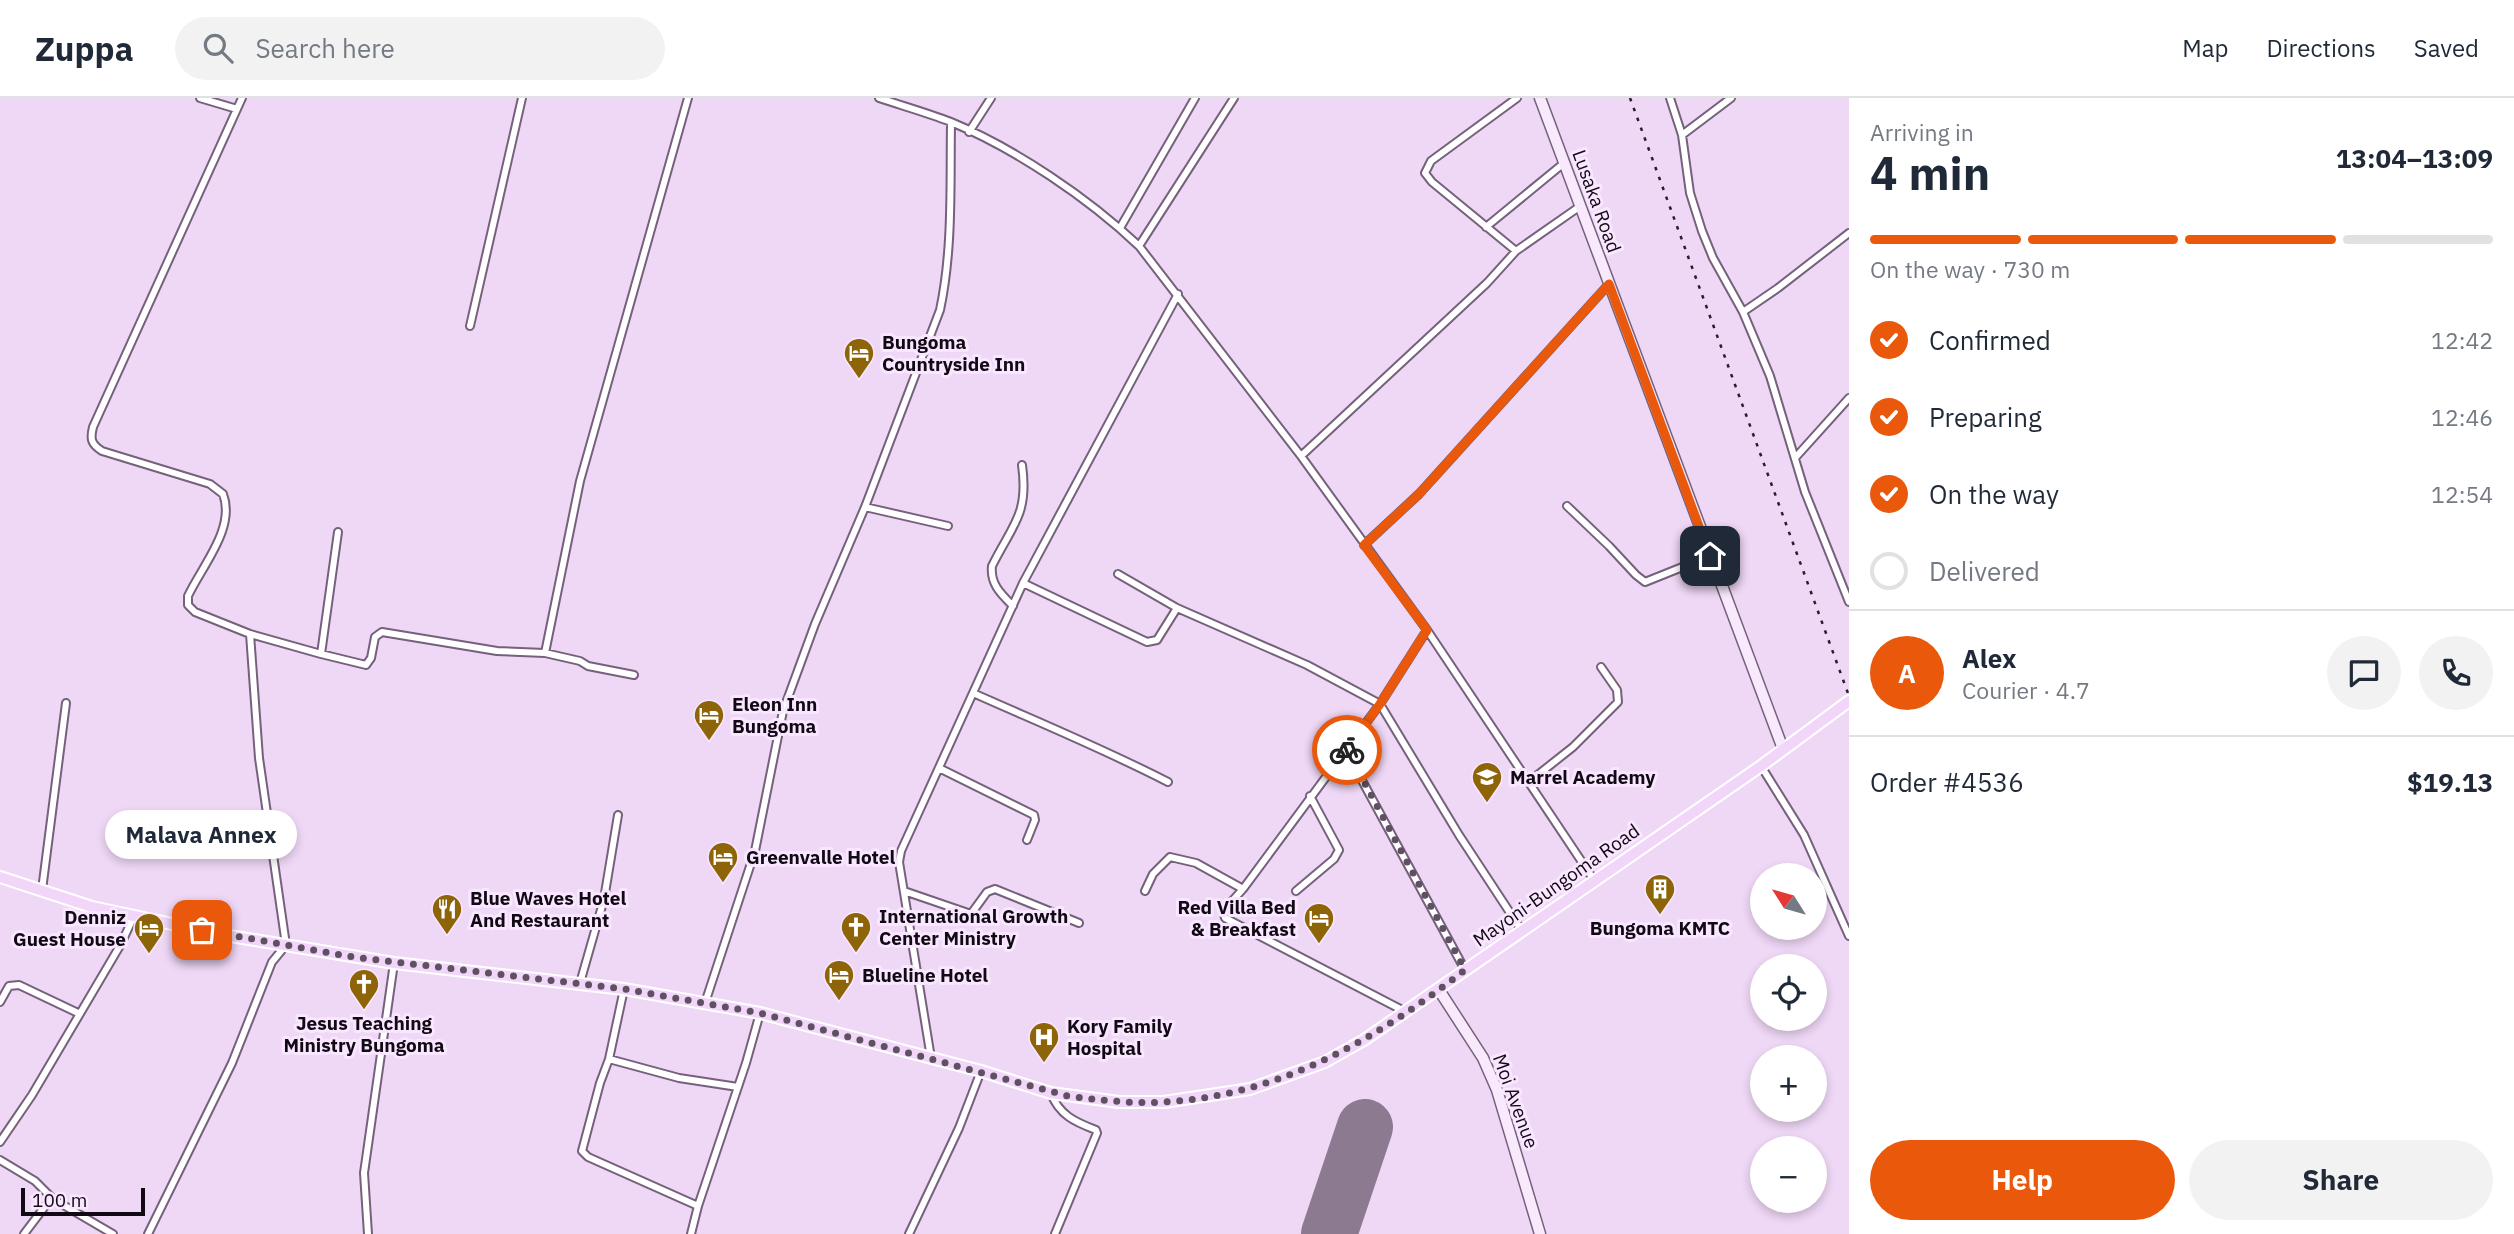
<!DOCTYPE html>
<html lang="en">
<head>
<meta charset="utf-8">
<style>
	:root { --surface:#fff; --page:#f2f2f3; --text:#1f2937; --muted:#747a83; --line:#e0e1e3; --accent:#ea580c }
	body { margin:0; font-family:"IBM Plex Sans",sans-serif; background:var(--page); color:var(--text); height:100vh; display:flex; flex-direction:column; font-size:26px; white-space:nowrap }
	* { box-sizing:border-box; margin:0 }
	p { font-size:23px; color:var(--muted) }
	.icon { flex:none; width:38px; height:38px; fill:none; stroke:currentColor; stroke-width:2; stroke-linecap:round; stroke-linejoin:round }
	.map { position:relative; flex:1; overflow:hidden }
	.drawer { display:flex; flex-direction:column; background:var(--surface); width:665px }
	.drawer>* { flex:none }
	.needle { width:46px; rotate:307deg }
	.controls { position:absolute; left:1750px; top:765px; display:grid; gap:14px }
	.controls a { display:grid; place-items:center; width:77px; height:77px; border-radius:50%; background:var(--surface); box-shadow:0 4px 10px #0003; font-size:35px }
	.scale { position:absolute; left:21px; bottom:18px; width:124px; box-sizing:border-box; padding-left:7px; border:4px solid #110913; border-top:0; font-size:19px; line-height:24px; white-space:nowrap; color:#110913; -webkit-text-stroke:5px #f9e6ff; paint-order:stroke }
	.pin { position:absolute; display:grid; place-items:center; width:60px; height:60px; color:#fff; margin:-30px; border-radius:14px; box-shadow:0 4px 10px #0006 }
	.courier { position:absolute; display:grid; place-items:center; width:70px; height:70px; margin:-35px; border:5px solid #ea580c; border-radius:50%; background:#fff; color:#222; box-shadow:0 2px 9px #0007 }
	.bubble { position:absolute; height:49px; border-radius:24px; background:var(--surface); box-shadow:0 4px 10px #0003; font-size:23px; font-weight:700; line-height:49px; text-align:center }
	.headline em { font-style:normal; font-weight:700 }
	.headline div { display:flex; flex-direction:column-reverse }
	.headline { display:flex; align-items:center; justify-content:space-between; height:119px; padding:0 21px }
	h1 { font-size:46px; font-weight:700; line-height:52px }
	.bar { display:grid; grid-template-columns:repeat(4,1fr); gap:10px 7px; align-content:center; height:84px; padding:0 21px }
	.bar i { height:9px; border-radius:5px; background:var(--line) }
	.bar .on { background:var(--accent) }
	.bar p { grid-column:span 4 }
	.line { display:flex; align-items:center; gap:18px; padding:0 21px; border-top:2px solid var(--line) }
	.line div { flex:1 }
	.round { display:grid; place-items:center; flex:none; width:74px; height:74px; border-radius:37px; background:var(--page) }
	ol { padding:0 21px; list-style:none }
	li { display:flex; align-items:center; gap:21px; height:77px }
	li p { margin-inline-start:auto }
	li .icon { padding:7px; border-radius:50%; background:var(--accent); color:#fff; stroke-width:4 }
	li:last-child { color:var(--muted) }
	li i { width:38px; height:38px; border:4px solid var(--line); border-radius:50% }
	.action { display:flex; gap:14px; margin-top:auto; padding:14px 21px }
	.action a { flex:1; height:80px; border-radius:42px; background:var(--accent); color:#fff; font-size:28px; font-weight:700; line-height:80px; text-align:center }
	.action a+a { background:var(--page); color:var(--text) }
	header { display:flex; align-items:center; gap:42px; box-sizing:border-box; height:98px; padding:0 35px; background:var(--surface); border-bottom:2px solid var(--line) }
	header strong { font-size:33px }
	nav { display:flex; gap:38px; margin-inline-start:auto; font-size:24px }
	.search { width:490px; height:63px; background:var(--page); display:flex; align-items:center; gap:18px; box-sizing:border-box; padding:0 24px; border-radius:38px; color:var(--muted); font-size:26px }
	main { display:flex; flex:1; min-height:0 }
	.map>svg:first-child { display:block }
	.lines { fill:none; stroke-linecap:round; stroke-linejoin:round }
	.runway { stroke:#8b7a90; stroke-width:56 }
	.street-casing { stroke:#75617b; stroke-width:10 }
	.secondary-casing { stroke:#75617b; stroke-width:13 }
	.primary-casing { stroke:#fff; stroke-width:14 }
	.street { stroke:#fff; stroke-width:6 }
	.secondary { stroke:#f8eafc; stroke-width:10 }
	.primary { stroke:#f1d6f9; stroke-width:10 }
	.rail { stroke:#271e2a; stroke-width:2.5; stroke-dasharray:3.5 7; stroke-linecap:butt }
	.done { stroke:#5f5162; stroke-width:7; stroke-dasharray:0 12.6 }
	.route { stroke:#ea580c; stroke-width:9 }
	.labels { text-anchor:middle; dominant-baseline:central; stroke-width:6; stroke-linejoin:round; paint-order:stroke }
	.street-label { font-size:19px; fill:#110913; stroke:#f9e6ff }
	.poi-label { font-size:19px; font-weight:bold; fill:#110913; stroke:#f9e6ff; text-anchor:start }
</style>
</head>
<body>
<header>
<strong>Zuppa</strong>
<div class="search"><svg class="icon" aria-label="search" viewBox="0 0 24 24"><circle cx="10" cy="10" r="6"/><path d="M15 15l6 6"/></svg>Search here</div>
<nav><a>Map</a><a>Directions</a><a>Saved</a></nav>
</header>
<main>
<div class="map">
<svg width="1849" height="1136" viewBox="0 0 1849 1136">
	<rect width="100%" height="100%" fill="#efd7f6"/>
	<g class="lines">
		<path class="runway" d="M1329,1136L1365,1029"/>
		<g class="street-casing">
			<path id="street" d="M200,0L237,11
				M242,0L93,329C90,341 91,346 102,353L210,386L223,396C236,430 202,468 188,498V507L195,514L250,536L321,556
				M879,0C903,8 928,15 951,24C1016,51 1088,100 1139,148L1301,358L1427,532L1594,782
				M1670,0L1682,37L1690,95L1702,133L1713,160L1743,214L1770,278L1805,394L1849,504
				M969,34L991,0
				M1682,37L1731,0
				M1486,129L1564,65
				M1120,130L1195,0
				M1139,148L1234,0
				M1516,153L1432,84L1425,75L1431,63L1517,0
				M1743,214L1778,190L1849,135
				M470,228L522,0
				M1301,358L1487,185L1516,153L1579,109
				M1795,360L1849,300
				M1567,408L1609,448L1636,477L1645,484L1710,458
				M865,409L948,428
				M338,434L321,556L366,567L371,560L375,539L382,534L497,553L545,555L580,563L588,568L634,577
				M1364,447L1419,396L1609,186
				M1118,476L1177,510L1307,567L1380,606L1459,737L1522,833
				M1023,485L1147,544L1157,542L1177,510
				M1013,508C1001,496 990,486 992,468C1012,427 1029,417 1022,367
				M545,555L580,383L688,0
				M973,595C1038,624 1104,651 1168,684
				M1346,653L1465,872
				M1761,668L1804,737L1849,838
				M939,670L1034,717L1035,722L1027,742
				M1530,683L1573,649L1618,604L1617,592L1601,569
				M42,792L66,605
				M904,793L971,816L987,794L995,791L1079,825
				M1145,793L1153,776L1170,759L1196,765L1243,791
				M1296,793L1334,761L1339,752L1310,698
				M580,885L604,801L618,717
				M624,891L609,961L600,985L582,1053L588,1059L698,1108L691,1136
				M0,904L9,888L19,887L78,915
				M705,905L755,753L783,613L815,526L865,409L940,212C953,151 950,87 951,25
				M1406,914L1225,820L1223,813L1243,791L1380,606L1427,532
				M931,960L899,764L901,753L1023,485L1178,196
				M609,961L679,980L738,989
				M1051,995C1059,1017 1075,1024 1096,1032L1097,1035L1055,1136
				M0,1044L32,997L121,846L134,818
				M0,1062L35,1083L53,1101L113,1136
				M698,1108L746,965L760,915
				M24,1136L46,1107L53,1101
				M148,1136L232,965L272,864L286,847L259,660L250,536
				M368,1136L364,1075L394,865
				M909,1136L959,1030L981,973"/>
		</g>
		<g class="secondary-casing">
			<path id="secondary" d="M1540,0L1783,651
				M1439,892L1483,960L1497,992L1540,1136"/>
		</g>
		<g class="primary-casing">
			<path id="primary" d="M0,779L92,809L224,837L394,865L624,891L760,915L981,973L1051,995L1119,1004H1164L1250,991L1325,964L1364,942L1761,668L1849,603"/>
		</g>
		<use href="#street" class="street"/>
		<use href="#secondary" class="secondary"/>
		<use href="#primary" class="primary"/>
		<path class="rail" d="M1630,0L1849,598"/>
	</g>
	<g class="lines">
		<path class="done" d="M202,832L353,859L624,891L760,915L1068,998C1100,1002 1131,1006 1163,1004C1280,998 1375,942 1465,872L1347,652"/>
		<path class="route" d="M1347,652L1380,606L1427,532L1364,447L1419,396L1609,186L1710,458"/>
	</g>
	<defs>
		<g id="hotel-pin" transform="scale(1.575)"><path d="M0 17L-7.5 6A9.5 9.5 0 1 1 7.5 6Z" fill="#8e6409" stroke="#f9e6ff"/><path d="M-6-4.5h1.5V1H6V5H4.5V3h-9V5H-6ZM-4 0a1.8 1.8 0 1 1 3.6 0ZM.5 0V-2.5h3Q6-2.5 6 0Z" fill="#fff"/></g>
		<g id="school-pin" transform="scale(1.575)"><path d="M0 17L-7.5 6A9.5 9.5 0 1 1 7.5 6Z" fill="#8e6409" stroke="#f9e6ff"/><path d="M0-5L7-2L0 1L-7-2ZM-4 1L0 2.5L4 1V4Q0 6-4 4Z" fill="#fff"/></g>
		<g id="building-pin" transform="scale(1.575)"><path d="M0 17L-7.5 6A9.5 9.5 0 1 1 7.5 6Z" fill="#8e6409" stroke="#f9e6ff"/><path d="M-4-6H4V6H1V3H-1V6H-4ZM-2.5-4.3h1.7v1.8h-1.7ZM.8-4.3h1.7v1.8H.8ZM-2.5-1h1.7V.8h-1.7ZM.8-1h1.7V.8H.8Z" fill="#fff"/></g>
		<g id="restaurant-pin" transform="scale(1.575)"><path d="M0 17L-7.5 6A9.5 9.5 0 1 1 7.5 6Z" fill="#8e6409" stroke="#f9e6ff"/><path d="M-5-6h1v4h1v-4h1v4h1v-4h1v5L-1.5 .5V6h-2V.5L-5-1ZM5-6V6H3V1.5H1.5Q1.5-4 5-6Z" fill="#fff"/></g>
		<g id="church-pin" transform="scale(1.575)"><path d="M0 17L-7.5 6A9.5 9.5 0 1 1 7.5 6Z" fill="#8e6409" stroke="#f9e6ff"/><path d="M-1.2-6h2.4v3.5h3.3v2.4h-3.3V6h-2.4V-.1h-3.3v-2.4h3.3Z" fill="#fff"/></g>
		<g id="hospital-pin" transform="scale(1.575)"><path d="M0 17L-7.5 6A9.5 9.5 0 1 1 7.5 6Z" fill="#8e6409" stroke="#f9e6ff"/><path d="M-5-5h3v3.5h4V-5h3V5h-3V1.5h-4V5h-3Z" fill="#fff"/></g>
	</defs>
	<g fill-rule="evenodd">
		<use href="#hotel-pin" x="859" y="255"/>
		<use href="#hotel-pin" x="709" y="617"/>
		<use href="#school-pin" x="1487" y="679"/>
		<use href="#hotel-pin" x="723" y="759"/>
		<use href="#building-pin" x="1660" y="791"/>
		<use href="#restaurant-pin" x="447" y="811"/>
		<use href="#hotel-pin" x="1319" y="820"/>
		<use href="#church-pin" x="856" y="829"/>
		<use href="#hotel-pin" x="149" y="830"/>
		<use href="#hotel-pin" x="839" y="877"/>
		<use href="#church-pin" x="364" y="886"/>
		<use href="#hospital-pin" x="1044" y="939"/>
	</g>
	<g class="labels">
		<g class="street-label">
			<text transform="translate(1597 103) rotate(70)">Lusaka Road</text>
			<text transform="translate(1556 787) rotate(-35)">Mayoni-Bungoma Road</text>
			<text transform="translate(1516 1003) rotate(70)">Moi Avenue</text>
		</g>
		<g class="poi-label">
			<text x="882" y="244">Bungoma<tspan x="882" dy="22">Countryside Inn</tspan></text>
			<text x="732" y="606">Eleon Inn<tspan x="732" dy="22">Bungoma</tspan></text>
			<text x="1510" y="679">Marrel Academy</text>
			<text x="746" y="759">Greenvalle Hotel</text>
			<text x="470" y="800">Blue Waves Hotel<tspan x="470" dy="22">And Restaurant</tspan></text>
			<text x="1296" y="809" text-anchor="end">Red Villa Bed<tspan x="1296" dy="22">&amp; Breakfast</tspan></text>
			<text x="879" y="818">International Growth<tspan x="879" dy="22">Center Ministry</tspan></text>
			<text x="126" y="819" text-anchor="end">Denniz<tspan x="126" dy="22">Guest House</tspan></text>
			<text x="1660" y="830" text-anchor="middle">Bungoma KMTC</text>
			<text x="862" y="877">Blueline Hotel</text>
			<text x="364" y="925" text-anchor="middle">Jesus Teaching<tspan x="364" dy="22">Ministry Bungoma</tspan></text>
			<text x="1067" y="928">Kory Family<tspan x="1067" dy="22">Hospital</tspan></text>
		</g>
	</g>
</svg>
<div class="controls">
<a><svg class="needle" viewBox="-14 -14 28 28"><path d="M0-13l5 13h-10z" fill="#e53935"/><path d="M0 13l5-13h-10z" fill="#747a83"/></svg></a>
<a><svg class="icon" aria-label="locate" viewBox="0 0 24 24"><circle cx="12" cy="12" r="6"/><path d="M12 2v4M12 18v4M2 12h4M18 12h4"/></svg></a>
<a>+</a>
<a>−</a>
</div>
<div class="scale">100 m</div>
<div class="pin" style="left:202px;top:832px;background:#ea580c"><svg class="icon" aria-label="bag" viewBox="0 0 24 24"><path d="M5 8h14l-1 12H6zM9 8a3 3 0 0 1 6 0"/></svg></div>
<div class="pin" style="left:1710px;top:458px;background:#1f2937"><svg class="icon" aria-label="home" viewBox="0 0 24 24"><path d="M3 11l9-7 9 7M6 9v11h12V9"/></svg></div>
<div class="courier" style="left:1347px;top:652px"><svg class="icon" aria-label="bike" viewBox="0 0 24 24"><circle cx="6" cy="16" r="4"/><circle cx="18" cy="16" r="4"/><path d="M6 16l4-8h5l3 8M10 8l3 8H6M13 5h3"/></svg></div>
<div class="bubble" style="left:105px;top:712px;width:192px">Malava Annex</div>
</div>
<section class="drawer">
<div class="headline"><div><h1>4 min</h1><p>Arriving in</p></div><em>13:04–13:09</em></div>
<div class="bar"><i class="on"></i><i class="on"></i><i class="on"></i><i></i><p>On the way · 730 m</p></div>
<ol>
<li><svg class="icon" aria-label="check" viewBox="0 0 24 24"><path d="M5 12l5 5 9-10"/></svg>Confirmed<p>12:42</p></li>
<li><svg class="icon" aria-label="check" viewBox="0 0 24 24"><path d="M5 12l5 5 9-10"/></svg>Preparing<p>12:46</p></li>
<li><svg class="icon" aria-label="check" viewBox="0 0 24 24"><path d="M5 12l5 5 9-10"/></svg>On the way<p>12:54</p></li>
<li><i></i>Delivered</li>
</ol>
<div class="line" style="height:126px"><b class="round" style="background:var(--accent);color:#fff">A</b><div><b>Alex</b><p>Courier · 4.7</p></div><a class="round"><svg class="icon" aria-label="chat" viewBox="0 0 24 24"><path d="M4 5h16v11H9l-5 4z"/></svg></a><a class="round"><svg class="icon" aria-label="phone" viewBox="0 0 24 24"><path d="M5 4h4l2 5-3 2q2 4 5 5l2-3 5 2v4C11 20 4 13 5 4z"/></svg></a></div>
<div class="line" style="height:91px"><div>Order #4536</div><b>$19.13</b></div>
<div class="action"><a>Help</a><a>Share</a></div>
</section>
</main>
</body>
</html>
